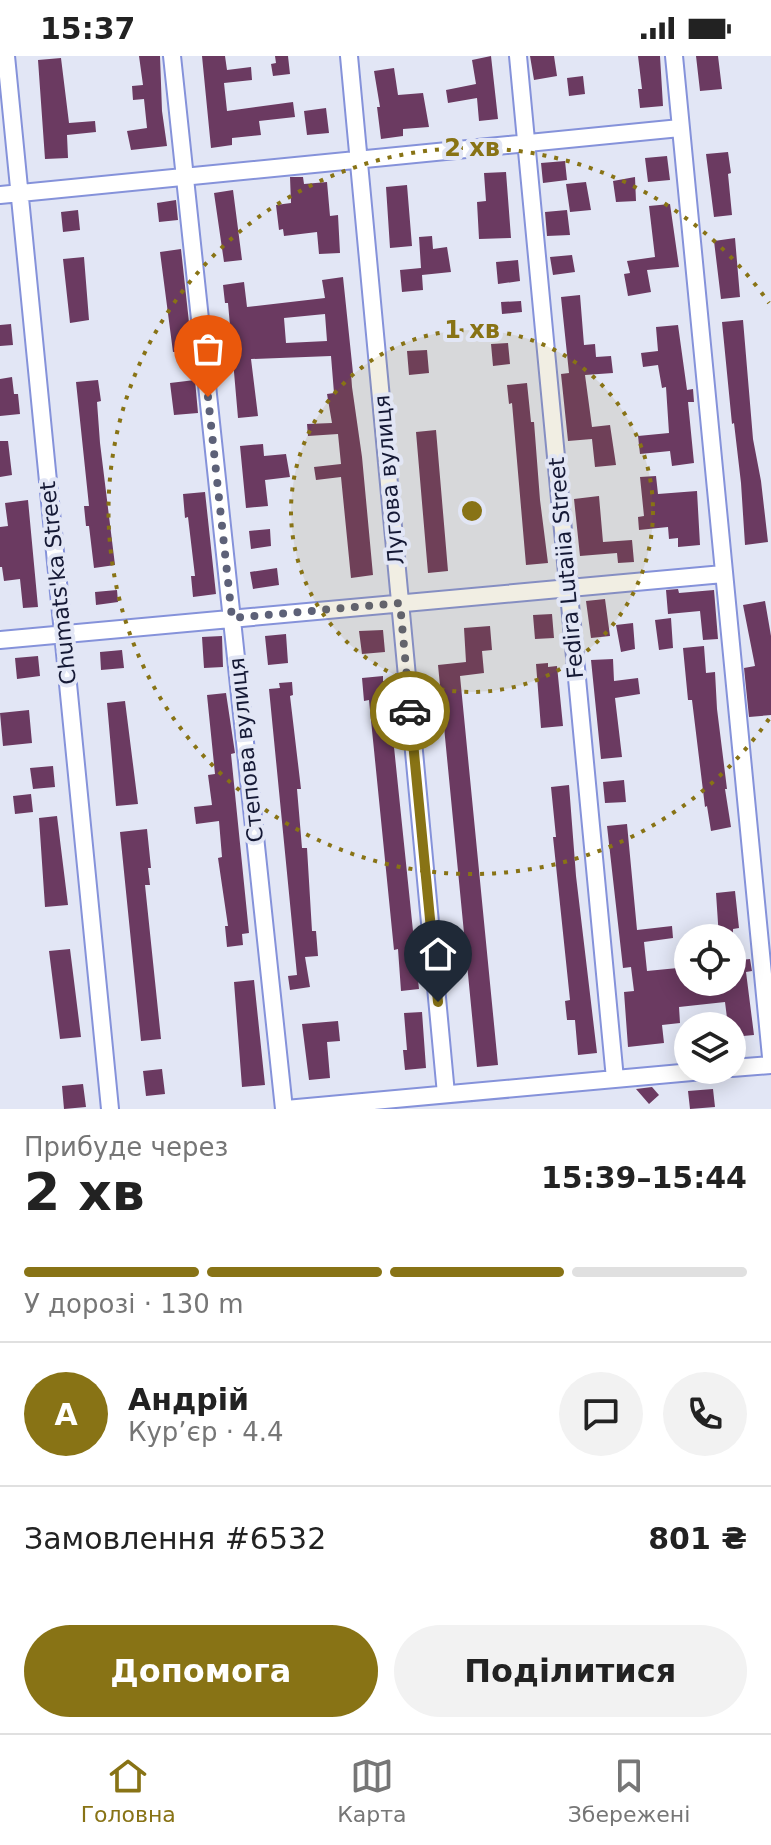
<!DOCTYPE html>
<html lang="uk">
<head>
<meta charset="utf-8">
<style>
	:root { --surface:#fff; --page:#f2f2f2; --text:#222; --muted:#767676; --line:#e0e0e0; --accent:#887315 }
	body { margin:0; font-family:"DejaVu Sans",sans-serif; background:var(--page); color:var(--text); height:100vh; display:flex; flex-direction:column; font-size:30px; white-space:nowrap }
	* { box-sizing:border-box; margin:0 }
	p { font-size:26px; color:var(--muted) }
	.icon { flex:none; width:44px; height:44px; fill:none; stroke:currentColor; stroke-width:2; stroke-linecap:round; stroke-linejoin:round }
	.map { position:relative; height:1053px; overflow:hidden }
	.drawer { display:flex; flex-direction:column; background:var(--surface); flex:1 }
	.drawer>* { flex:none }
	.fabs { position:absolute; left:674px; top:868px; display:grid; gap:16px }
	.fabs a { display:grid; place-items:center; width:72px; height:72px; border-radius:50%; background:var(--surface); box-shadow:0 4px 20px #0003; font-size:40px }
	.pin { position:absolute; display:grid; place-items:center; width:68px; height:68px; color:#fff; margin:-82px -34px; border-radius:50% 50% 50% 0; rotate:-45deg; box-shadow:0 0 8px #0007 }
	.pin .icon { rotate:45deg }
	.courier { position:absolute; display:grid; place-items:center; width:80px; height:80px; margin:-40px; border:6px solid #887315; border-radius:50%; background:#fff; color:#222; box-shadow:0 2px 10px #0007 }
	.headline em { font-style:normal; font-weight:800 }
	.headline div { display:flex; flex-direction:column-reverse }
	.headline { display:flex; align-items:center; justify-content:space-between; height:136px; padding:0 24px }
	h1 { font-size:52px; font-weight:800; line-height:60px }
	.bar { display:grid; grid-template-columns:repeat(4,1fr); gap:12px 8px; align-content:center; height:96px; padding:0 24px }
	.bar i { height:10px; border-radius:6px; background:var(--line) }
	.bar .on { background:var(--accent) }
	.bar p { grid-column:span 4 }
	.line { display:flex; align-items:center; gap:20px; padding:0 24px; border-top:2px solid var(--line) }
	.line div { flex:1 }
	.round { display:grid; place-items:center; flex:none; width:84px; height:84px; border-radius:42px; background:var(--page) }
	.primary-button { display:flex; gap:16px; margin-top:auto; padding:16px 24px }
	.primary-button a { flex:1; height:92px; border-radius:48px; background:var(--accent); color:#fff; font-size:32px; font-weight:800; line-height:92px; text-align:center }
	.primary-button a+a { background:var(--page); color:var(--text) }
	.status { display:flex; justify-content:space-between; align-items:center; height:56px; padding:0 40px; background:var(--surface); direction:ltr }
	.status svg { height:22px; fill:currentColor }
	.tabs { display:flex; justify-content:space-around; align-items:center; height:112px; border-top:2px solid var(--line); background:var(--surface); font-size:22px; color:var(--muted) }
	.tabs a { display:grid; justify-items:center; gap:4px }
	.tabs .on { color:var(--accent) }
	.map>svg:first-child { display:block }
	.building { fill:#6b3a61; fill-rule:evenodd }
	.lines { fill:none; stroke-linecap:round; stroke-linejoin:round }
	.street-casing { stroke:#8592da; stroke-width:20 }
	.street { stroke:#fff; stroke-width:16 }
	.done { stroke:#5d6178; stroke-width:8; stroke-dasharray:0 14.4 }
	.route { stroke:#887315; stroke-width:10 }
	.ring { fill:none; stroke:#887315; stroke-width:4; stroke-dasharray:4 8 }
	.labels { text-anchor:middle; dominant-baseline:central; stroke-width:8; stroke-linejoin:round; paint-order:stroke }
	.street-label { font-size:22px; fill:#151935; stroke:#e2e6f5 }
	.centre { fill:#887315; stroke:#e2e6f5; stroke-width:4 }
	.ring-label { font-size:24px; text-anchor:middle; font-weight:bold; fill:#887315; stroke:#e2e6f5; stroke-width:8; stroke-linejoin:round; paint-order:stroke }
</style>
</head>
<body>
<div class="status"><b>15:37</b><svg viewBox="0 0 49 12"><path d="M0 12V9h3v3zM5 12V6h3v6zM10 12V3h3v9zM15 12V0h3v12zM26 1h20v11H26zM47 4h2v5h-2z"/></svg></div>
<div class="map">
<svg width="771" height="1053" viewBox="0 0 771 1053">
	<rect width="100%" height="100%" fill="#e2e6f5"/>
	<path class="building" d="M139,0H160L162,55L167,90L131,94L127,75L147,72L144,43L133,44L132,30L143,29Z
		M202,0H225L227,14L251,11L252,24L224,27L227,55L293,46L295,61L259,65L261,79L232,82V89L211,92Z
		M275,0H288L290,18L273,20L271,8L276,7Z
		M491,0L498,63L479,65L477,42L448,47L446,34L476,28L472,4Z
		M530,0H554L557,20L534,24Z
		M638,0H660L663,50L640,52L638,33H642Z
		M696,0H718L722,33L700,35Z
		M61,2L69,67L95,65L96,76L67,79L68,102L45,103L38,4Z
		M394,12L398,39L423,37L429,71L403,73V80L381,83L377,51H380L374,15Z
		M583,20L585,38L569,40L567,22Z
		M326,52L329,77L307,79L304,55Z
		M728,96L731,117L728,118L732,159L714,161L706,98Z
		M667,100L670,124L648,126L645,102Z
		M565,105L567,124L543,127L541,107Z
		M506,116L511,182L479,183L477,146L486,145L484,117Z
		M290,121H303L304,128L327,126L330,160L338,159L340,197L319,198L317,176L284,180L283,173L279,174L276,149L291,147Z
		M635,121L636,145L616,146L613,125Z
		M586,126L591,154L570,156L566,128Z
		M407,129L412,190L390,192L386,131Z
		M233,134L242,204L224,206L214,137Z
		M176,144L178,164L159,166L157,147Z
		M670,148L679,211L647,214L651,236L628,240L624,218L630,217L627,205L655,201L649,150Z
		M78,154L80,174L63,176L61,156Z
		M567,154L570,179L547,180L545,156Z
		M432,180L433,193L447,191L451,216L422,219L423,234L402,236L400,214L421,212L419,181Z
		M735,182L740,241L721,243L714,185Z
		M181,193L192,294L173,296L160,196Z
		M572,199L575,216L553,219L550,201Z
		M84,201L89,264L70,267L63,203Z
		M518,204L520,225L498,228L496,206Z
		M343,221L353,317H351L352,331L362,401L373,519L351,522L341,421L316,424L314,411L341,408L338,378L308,380L307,368L332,367L327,338L334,337L331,300L251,303L258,360L238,362L228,247H225L223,229L244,226L247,251L325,242L322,224ZM325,258L327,285L286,287L284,262Z
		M580,239L584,289L595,288L596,301L611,300L613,317L585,319L592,371L610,369L616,409L595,411L592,383L568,385L561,318L569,317L561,241Z
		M521,245L522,256L502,258L501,246Z
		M743,264L753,383L761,425L768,486L745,489L741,427L734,367L732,368L722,266Z
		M11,268L13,289L0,290V269Z
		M678,269L687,334L693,333L694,346H688L694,407L672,410L670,395L640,398L638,380L669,377L666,331L662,332L658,309L643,311L641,297L658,295L656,271Z
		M508,287L510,308L493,310L491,288Z
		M427,294L429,317L409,319L407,295Z
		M12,321L14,338H18L20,358L0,360V323Z
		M98,324L101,345L97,346L100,387L115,509L94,512L89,470H86L84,450H89L76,326Z
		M195,324L198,357L174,359L170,327Z
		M527,327L531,366H534L540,444L548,507L526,509L512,347L509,348L507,329Z
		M436,374L448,515L428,517L416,376Z
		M0,385H8L12,419L0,421Z
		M263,388L264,400L286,398L290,421L265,424L268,450L246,452L240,390Z
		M656,420L658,438L697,435L700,489L678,491V482L669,483L668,471L639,474L638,461L644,460L640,421Z
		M205,436L216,538L193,541L191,520H195L188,461L185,462L183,438Z
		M599,440L603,486L632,484L634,506L618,507L617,497L580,500L574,443Z
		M28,444L38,551L23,552L20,523L4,525L2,511H0V471L8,470L5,447Z
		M270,473L271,490L251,493L249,475Z
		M277,512L279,529L253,533L250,516Z
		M678,533L679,537L714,534L718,583L703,584L700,555L668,558L666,534Z
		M117,534L118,546L96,549L95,536Z
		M605,543L610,580L591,582L586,545Z
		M765,545L771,580V659L749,661L744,612L755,610L743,549Z
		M552,558L554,582L535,583L533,559Z
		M671,562L673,592L659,594L655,564Z
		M633,567L635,593L621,596L616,569Z
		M490,570L492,594L482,595L484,617L460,620L498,1009L477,1011L438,609L466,606L464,572Z
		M383,574L385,596L362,598L359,575Z
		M286,578L288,607L268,609L265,580Z
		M222,580L223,611L204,612L202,581Z
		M704,590L706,617L715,616L717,653L727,733H725L731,771L711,775L707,750L705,751L692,644H688L683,592Z
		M122,594L124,612L101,614L100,596Z
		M38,600L40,620L17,623L15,602Z
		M613,603L614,625L638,622L640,638L615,642L622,701L601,703L591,604Z
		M548,607V611L557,610L563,670L541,672L536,608Z
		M383,620V625H387L391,662L419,933L401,935L398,893L394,894L369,644L364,645L362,622Z
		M292,626L293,639L290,640L301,733H297L302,792H307L312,875H316L318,900L305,901L310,931L290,934L288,920L297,919L269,633L280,632L279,627Z
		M226,637L235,697L231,698L249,877L242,878L243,889L227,891L225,870H228L218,802L222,801L219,765L196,768L194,751L212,749L208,719L215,718L207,639Z
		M125,645L138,748L116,750L107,647Z
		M29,654L32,687L3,690L0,657Z
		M53,710L55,731L33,733L30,712Z
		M624,724L626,746L605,747L603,726Z
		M569,729L576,820L597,997L578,999L575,964H567L565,945L570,944L553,781H556L551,731Z
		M31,738L33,756L15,758L13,740Z
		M57,760L68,849L45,851L39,762Z
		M627,768L637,874L672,870L673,882L644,886L647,915L688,911V929L732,926V905L750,903L752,915L746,916L754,979L732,981V970H728L725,946L679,951L680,967L662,969L664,987L628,991L624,936L634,935L631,911L623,912L607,770Z
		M147,773L151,812H148L150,829H145L161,983L141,985L120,776Z
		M735,835L739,872L733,873V882H719L716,837Z
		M70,893L81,981L60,983L49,895Z
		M254,924L265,1029L242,1031L234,926Z
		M422,956L426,1012L405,1014L403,994H407L404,957Z
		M338,965L340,985L327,986L330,1022L309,1024L302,968Z
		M162,1013L165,1038L146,1040L143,1015Z
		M83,1028L86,1051L64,1053L62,1030Z
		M652,1031L659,1039L649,1048L636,1033Z
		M713,1033L715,1051L690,1053L688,1035Z"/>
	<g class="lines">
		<g class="street-casing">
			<path id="street" d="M6,0L110,1053
				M172,0L284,1053
				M349,0L446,1038
				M518,0L615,1023
				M674,0L771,1001
				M0,139L680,72
				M0,584L723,518
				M732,1012L771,1009
				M286,1053L714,1014"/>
		</g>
		<use href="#street" class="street"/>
	</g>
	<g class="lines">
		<path class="done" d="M208,341L232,562L400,547L410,655"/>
		<path class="route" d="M410,655L438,946"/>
	</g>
	<circle cx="472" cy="455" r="181" fill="#887315" fill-opacity=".12"/>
	<g class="ring">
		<circle cx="472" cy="455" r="181"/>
		<path d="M769 663A363 363 0 1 1 769 247"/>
	</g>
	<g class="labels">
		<g class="street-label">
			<text transform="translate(389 424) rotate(-95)">Лугова вулиця</text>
			<text transform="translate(566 512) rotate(-95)">Fedira Lutaiia Street</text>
			<text transform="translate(58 527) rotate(-96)">Chumats'ka Street</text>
			<text transform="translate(246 694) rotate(-96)">Степова вулиця</text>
		</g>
	</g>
	<circle cx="472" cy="455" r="12" class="centre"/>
	<g class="ring-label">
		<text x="472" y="100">2 хв</text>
		<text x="472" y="282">1 хв</text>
	</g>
</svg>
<div class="fabs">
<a><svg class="icon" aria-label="locate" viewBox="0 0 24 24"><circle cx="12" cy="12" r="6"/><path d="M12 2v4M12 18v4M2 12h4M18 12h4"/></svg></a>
<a><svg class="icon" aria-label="layers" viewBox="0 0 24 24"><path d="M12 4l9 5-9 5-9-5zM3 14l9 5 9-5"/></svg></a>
</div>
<div class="pin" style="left:208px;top:341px;background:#ea580c"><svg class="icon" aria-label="bag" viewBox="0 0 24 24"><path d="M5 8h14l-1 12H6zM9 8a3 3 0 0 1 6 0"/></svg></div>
<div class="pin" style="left:438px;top:946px;background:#1f2937"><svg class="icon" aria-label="home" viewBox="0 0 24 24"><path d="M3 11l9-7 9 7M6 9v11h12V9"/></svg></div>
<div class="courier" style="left:410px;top:655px"><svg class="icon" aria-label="car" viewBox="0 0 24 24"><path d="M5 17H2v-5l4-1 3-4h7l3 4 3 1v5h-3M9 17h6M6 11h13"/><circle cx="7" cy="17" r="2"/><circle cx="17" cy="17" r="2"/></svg></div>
</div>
<section class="drawer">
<div class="headline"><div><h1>2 хв</h1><p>Прибуде через</p></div><em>15:39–15:44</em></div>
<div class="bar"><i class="on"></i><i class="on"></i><i class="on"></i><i></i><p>У дорозі · 130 m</p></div>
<div class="line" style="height:144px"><b class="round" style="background:var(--accent);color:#fff">А</b><div><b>Андрій</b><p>Кур’єр · 4.4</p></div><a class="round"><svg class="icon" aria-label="chat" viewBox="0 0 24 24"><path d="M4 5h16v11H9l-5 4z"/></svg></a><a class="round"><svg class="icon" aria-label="phone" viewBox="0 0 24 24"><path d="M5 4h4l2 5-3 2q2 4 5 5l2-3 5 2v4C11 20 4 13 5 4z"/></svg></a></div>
<div class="line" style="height:104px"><div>Замовлення #6532</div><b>801 ₴</b></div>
<div class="primary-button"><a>Допомога</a><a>Поділитися</a></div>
</section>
<nav class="tabs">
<a class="on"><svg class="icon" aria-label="home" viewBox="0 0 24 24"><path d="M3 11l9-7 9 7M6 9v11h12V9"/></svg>Головна</a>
<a><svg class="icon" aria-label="map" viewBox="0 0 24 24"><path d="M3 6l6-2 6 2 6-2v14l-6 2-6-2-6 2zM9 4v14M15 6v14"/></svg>Карта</a>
<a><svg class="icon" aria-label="saved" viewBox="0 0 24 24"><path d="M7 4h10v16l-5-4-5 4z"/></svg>Збережені</a>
</nav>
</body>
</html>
